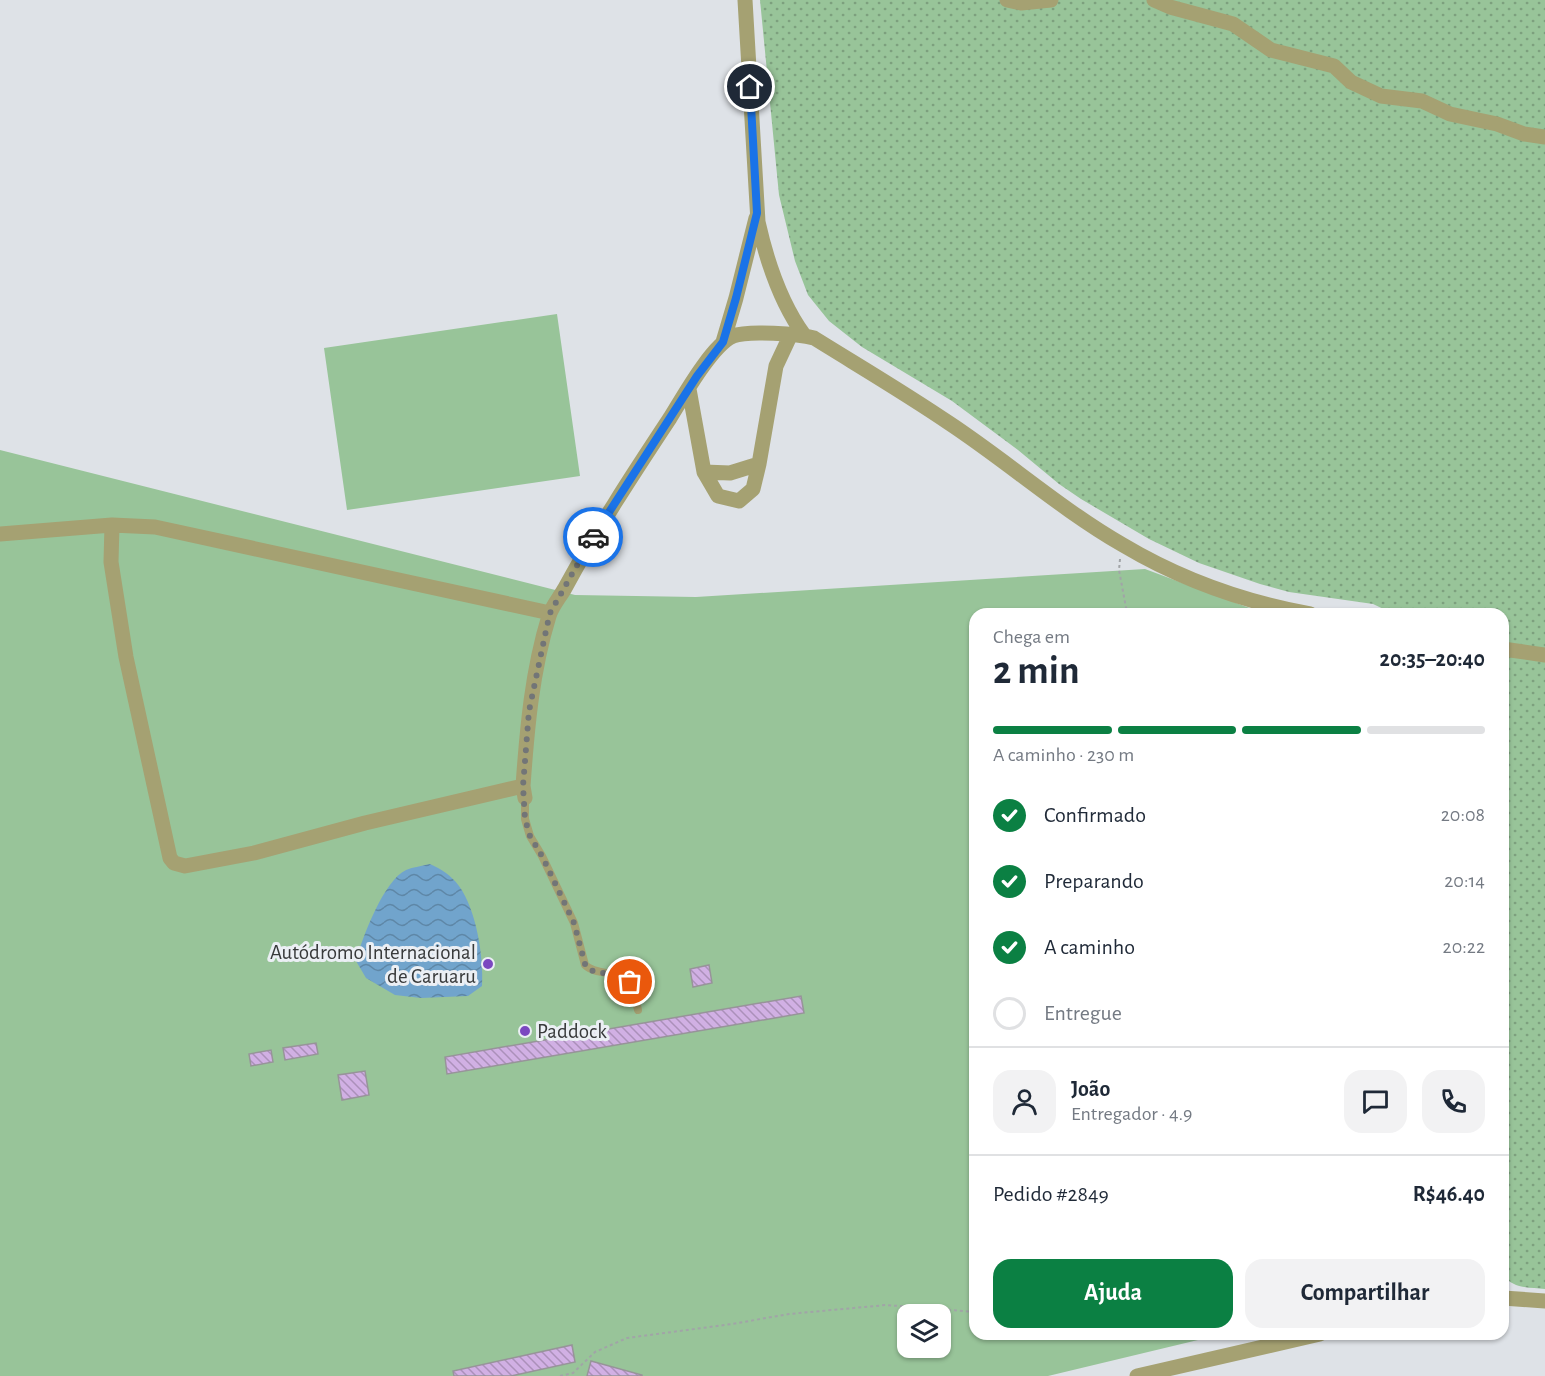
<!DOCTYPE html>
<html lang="pt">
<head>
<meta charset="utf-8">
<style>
	:root { --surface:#fff; --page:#f2f2f3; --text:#1f2937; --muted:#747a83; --line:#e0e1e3; --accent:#0b8043 }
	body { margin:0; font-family:"Alegreya Sans",sans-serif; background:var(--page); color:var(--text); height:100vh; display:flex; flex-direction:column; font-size:22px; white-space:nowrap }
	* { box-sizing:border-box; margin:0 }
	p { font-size:20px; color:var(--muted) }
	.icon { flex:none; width:33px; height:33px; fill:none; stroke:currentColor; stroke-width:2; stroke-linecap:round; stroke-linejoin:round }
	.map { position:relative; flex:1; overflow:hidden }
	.drawer { position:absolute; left:969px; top:608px; width:540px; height:732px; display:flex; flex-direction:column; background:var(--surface); border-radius:18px; box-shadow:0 2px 4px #0004 }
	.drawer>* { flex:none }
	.buttons { position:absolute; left:897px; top:1304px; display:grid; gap:12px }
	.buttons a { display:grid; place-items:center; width:54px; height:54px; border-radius:12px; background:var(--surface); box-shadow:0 2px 4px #0004; font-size:30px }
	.pin { position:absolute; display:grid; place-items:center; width:51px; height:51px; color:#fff; margin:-26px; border:3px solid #fff; border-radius:50%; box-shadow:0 2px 6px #0007 }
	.courier { position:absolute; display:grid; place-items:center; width:60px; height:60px; margin:-30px; border:4px solid #1a73e8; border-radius:50%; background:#fff; color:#222; box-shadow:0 2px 8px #0007 }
	.head em { font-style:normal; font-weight:700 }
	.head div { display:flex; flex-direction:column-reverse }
	.head { display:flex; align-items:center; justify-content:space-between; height:102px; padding:0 24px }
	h1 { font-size:39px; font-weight:700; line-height:45px }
	.bar { display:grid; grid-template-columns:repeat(4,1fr); gap:9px 6px; align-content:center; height:72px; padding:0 24px }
	.bar i { height:8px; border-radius:4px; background:var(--line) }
	.bar .current { background:var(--accent) }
	.bar p { grid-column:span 4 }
	.line { display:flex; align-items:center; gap:15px; padding:0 24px; border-top:2px solid var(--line) }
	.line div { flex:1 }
	.round { display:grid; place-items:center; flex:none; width:63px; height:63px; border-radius:18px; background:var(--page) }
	ol { padding:0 24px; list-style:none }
	li { display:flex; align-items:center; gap:18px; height:66px }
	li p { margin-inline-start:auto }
	li .icon { padding:6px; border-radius:50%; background:var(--accent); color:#fff; stroke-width:4 }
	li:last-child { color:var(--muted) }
	li i { width:33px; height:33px; border:3px solid var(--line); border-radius:50% }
	.button { display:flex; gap:12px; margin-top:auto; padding:12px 24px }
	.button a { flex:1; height:69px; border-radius:18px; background:var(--accent); color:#fff; font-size:24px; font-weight:700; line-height:69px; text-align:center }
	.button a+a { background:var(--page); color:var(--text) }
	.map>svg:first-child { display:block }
	.grass { fill:url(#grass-dots) }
	.garden { fill:#98c499; fill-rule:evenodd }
	.water { fill:url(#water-waves) }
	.building { fill:url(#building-back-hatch); stroke:#979499; stroke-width:1.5 }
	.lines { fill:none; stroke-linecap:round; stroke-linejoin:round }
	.path { stroke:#a1a4a7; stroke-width:2; stroke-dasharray:3 3; stroke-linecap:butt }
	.service { stroke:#a5a172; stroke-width:8 }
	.minor { stroke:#a5a172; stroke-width:15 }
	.done { stroke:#727577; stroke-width:6; stroke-dasharray:0 10.8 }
	.route { stroke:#1a73e8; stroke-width:8 }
	.poi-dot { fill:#7b48c0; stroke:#ebeff4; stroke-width:2 }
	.labels { text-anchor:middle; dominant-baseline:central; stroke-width:6; stroke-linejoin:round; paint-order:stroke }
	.poi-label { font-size:21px; fill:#383a3b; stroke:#ebeff4; text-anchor:end }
</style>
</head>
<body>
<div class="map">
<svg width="1545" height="1376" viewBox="0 0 1545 1376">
	<defs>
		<pattern id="grass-dots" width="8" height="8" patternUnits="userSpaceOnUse" patternTransform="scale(1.5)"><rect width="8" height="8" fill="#98c499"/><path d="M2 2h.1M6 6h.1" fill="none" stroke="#7da07e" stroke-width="1.8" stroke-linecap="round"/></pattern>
		<pattern id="water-waves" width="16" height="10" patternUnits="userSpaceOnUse" patternTransform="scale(1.5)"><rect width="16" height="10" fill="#71a4cc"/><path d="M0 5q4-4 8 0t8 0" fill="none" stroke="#5e87a7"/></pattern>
		<pattern id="building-back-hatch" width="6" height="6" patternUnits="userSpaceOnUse" patternTransform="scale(1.5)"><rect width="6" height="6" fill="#d1b0e4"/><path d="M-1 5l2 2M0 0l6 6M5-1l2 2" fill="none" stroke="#ab90ba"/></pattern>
	</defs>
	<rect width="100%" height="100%" fill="#dee2e7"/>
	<path class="grass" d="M760,0H1545V1289C1528,1287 1512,1289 1503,1274V614L1392,613L1373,604L1289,592L1260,584L1199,563L1149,539L1081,499L1059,484L1018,450L952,401L862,347L829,321L808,295L795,261L779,195Z"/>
	<path class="garden" d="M557,314L580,476L347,510L324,348Z
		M0,450L575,595L696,597L1145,569L1263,613L975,614V1334H1223L1048,1376H0ZM908,1314H940V1347H908Z"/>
	<path class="water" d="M430,864C441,869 451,875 459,886C476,909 484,957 482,986L468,996L421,998L395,995L366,978L356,961C362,938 384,880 406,870C413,867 422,866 430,864Z"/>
	<path class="building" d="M709,965L712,983L693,987L690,969Z
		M801,996L804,1013L447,1074L445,1057Z
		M316,1043L318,1054L285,1060L283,1048Z
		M271,1050L273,1062L251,1066L249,1054Z
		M365,1071L369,1095L342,1100L338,1075Z
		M572,1345L575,1362L511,1376H454L453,1371Z
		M591,1361L642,1375V1376H587Z"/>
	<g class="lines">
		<path class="path" d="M1120,559L1119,570L1127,613
			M560,1376L573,1373L595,1352L627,1338L732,1324L789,1314L886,1305L975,1312"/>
		<path class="service" d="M525,798V819L530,836L542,856L574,923L585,965C597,977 624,969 632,986C636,993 636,1002 638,1010"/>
		<path class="minor" d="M745,0L758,222C767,262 780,302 804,335
			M1007,0L1021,3L1051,0
			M1154,0L1170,7L1233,24L1271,50L1334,66L1351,82L1381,96L1422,101L1450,114L1497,124L1524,134L1545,137
			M723,342L736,298L756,218
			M689,389L704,472L730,473L759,464L776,366L791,334
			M704,472L718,496L739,501L753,489L759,464
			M112,525L111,562L126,657L170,858L174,863L185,866L254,853L365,823L523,786
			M0,534L112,525L155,527L550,613
			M1503,649L1545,655
			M525,798L523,786C527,729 532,671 549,616C552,606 560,597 565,588C597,529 633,474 670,418C683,397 712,345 733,336C748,330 799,334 814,338C859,366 905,393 949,423C1008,462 1062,510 1123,545C1180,579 1245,602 1310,614
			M1503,1298L1545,1301
			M1137,1376L1320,1334"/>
	</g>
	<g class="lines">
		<path class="done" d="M593,537L550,613L547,626L529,711L523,786L525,819L530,836L542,856L574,923L585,964L589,970L618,976L630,982"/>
		<path class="route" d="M593,537L697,376L723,342L736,298L757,213L750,87"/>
	</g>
	<g class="poi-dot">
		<circle cx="488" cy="964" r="6"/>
		<circle cx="525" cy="1031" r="6"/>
	</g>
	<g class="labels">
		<g class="poi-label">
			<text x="476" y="952">Autódromo Internacional<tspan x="476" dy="24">de Caruaru</tspan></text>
			<text x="537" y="1031" text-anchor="start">Paddock</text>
		</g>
	</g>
</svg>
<div class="buttons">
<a><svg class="icon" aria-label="layers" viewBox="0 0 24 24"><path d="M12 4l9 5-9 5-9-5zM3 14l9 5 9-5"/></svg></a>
</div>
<div class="pin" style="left:630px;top:982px;background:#ea580c"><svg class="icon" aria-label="bag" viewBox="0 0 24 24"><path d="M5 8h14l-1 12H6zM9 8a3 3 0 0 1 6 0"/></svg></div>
<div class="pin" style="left:750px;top:87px;background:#1f2937"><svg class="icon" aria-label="home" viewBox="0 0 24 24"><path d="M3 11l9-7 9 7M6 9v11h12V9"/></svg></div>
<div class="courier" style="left:593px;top:537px"><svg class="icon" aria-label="car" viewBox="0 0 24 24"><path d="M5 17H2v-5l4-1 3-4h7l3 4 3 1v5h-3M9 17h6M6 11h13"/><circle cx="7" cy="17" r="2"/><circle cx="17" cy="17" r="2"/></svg></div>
<section class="drawer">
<div class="head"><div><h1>2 min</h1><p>Chega em</p></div><em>20:35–20:40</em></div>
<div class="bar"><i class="current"></i><i class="current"></i><i class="current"></i><i></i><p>A caminho · 230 m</p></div>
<ol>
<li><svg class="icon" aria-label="check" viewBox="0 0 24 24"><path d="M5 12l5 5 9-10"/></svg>Confirmado<p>20:08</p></li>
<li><svg class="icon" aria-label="check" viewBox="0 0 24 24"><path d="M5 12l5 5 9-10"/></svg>Preparando<p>20:14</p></li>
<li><svg class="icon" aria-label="check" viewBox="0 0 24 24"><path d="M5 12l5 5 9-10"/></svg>A caminho<p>20:22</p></li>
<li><i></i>Entregue</li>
</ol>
<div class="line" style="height:108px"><a class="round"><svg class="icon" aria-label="person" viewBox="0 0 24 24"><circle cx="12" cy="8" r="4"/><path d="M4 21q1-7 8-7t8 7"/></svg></a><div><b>João</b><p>Entregador · 4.9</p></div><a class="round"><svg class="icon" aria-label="chat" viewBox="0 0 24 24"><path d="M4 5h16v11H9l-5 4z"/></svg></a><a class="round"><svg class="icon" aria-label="phone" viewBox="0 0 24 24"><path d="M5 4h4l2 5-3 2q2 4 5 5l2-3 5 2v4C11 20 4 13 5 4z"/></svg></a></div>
<div class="line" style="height:78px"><div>Pedido #2849</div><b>R$46.40</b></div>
<div class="button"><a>Ajuda</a><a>Compartilhar</a></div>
</section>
</div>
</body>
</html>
